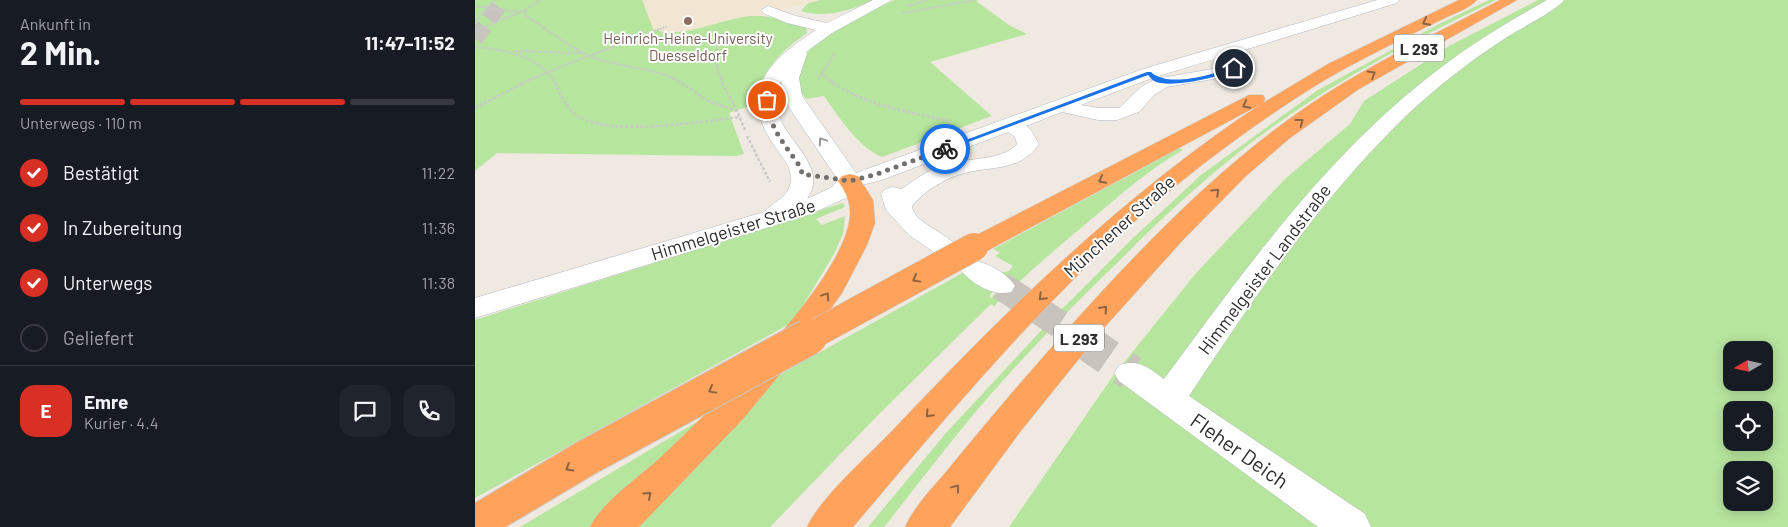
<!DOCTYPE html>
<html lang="de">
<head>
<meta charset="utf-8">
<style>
	:root { --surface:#171b24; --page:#20242c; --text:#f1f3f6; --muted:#9ea1a6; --line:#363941; --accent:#d93025 }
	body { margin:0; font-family:Barlow,sans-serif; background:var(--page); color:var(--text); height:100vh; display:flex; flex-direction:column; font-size:19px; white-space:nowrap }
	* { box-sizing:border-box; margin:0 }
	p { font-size:16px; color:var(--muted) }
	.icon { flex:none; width:28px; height:28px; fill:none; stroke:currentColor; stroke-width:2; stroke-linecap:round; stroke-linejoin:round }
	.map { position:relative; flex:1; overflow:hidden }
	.details { display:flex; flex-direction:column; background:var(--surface); width:475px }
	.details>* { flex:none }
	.needle { width:32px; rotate:261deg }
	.buttons { position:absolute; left:1248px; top:341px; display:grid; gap:10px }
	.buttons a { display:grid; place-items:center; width:50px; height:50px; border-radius:10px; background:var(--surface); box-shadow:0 2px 12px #0003; font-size:25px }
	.pin { position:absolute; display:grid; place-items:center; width:42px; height:42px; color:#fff; margin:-21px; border:2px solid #fff; border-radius:50%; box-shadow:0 1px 5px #0007 }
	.courier { position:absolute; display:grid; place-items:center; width:50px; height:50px; margin:-25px; border:4px solid #1a73e8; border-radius:50%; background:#fff; color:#222; box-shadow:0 1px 6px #0007 }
	.overview em { font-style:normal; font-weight:700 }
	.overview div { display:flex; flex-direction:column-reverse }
	.overview { display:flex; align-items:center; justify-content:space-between; height:85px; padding:0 20px }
	h1 { font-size:32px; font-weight:700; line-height:38px }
	.bar { display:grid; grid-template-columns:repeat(4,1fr); gap:8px 5px; align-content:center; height:60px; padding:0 20px }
	.bar i { height:6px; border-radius:4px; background:var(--line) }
	.bar .on { background:var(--accent) }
	.bar p { grid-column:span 4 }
	.line { display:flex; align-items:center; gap:12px; padding:0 20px; border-top:1px solid var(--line) }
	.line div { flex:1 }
	.round { display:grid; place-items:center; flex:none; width:52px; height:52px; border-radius:15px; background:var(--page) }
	ol { padding:0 20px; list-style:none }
	li { display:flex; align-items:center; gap:15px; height:55px }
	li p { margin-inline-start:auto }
	li .icon { padding:5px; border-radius:50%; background:var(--accent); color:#fff; stroke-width:4 }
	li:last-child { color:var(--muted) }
	li i { width:28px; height:28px; border:2px solid var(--line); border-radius:50% }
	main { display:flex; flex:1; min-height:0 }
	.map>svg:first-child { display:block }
	.education { fill:#f0e6d1 }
	.green { fill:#b6e59e; fill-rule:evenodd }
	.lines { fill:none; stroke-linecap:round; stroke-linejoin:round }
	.minor-tunnel-far1 { stroke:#c8c4bd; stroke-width:28; stroke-dasharray:28 14; stroke-linecap:butt }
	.minor-tunnel { stroke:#c8c4bd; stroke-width:36; stroke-dasharray:36 18; stroke-linecap:butt }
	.highway-tunnel { stroke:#c8c4bd; stroke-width:16; stroke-dasharray:16 8; stroke-linecap:butt }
	.minor-casing { stroke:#b4b7c1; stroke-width:1 }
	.highway-casing { stroke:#c9c9c9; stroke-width:1 }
	.path-far1 { stroke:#c9c9c9; stroke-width:2; stroke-dasharray:2 1; stroke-linecap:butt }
	.path { stroke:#c9c9c9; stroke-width:2.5; stroke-dasharray:3 2; stroke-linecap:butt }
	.minor { fill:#fff; fill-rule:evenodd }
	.highway { fill:#ffa35c; fill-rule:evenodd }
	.highway-bridge-far1-casing { stroke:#c9c9c9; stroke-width:29; stroke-linecap:butt }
	.highway-bridge-casing { stroke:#c9c9c9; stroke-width:38; stroke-linecap:butt }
	.highway-bridge-far1 { stroke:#ffa35c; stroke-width:28 }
	.highway-bridge { stroke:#ffa35c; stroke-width:36 }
	.oneway { stroke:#8c6343 }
	.oneway2 { stroke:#969696 }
	.route { fill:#1a73e8 }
	.done { stroke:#726f6d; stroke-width:5; stroke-dasharray:0 9 }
	.education-dot { fill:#8d6e63; stroke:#fff; stroke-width:2 }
	.labels { text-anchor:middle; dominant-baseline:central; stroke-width:4; stroke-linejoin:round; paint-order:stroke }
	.far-education-label { font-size:15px; fill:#785e54; stroke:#fff }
	.shield { fill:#fff; stroke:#6d6d6d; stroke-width:1 }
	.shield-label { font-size:16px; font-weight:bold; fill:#2e2e2e }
	.street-label { font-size:18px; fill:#2e2e2e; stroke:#fff }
	.near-street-label { font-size:21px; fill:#2e2e2e; stroke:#fff }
</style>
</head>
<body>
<main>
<section class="details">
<div class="overview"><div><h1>2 Min.</h1><p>Ankunft in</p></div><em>11:47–11:52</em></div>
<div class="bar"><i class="on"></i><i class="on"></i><i class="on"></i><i></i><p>Unterwegs · 110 m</p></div>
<ol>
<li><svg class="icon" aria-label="check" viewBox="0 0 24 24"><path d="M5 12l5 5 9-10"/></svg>Bestätigt<p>11:22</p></li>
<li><svg class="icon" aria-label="check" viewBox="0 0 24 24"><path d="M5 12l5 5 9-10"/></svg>In Zubereitung<p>11:36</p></li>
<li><svg class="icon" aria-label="check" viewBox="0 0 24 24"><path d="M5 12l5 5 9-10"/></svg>Unterwegs<p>11:38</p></li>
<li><i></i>Geliefert</li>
</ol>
<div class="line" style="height:90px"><b class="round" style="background:var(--accent);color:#fff">E</b><div><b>Emre</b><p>Kurier · 4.4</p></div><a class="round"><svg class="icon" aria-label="chat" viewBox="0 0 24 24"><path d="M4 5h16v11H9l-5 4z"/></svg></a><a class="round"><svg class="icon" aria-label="phone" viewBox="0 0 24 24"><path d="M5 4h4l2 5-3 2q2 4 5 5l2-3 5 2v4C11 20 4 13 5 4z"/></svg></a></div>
</section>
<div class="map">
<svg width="1313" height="527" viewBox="0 0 1313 527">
	<rect width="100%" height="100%" fill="#efe9e1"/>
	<path class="education" d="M159,0H348L174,42Z"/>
	<path class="green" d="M0,0H167L178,29C204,41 250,17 278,16C297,15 314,22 331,28L332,33C303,53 288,71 277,105L254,113L269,154L261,156L22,153L0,171Z
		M345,0H399C375,10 352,19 326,11L332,4Z
		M420,0H504L501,1L534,25L552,34L455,62L517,116L407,157C383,147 364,117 349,96L331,99L319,81C321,75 323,65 327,60C347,30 389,14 420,0Z
		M1014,0H1021C946,36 871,75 803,123C746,163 694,211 645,260C592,311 540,365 493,421C464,456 437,492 409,527H393L471,433L574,322L657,239L726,175L843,90L966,23Z
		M1063,0H1313V527H534L638,376L722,272L811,178L875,124L889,101L976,45ZM1256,350H1289V382H1256ZM1256,410H1289V442H1256ZM1256,470H1289V502H1256Z
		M705,148L708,150C678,167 652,189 625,212C589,242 553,272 519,306L516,304L402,416L295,527H156L304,375L491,271L522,288L515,295V299L534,280L525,273L534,271L538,266L520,256L525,253L518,249Z
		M368,203L370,207L341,219L347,225L370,216L368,234L359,254L318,322L0,498V320Z
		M230,417L115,527H45Z"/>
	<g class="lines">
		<path class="minor-tunnel-far1" d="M526,286L606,338"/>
		<path class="minor-tunnel" d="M604,337L656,373"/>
		<path class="highway-tunnel" d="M0,39L28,0"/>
		<g class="minor-casing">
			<path id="minor" d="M398,0H417L357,33L331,52L332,54L324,78L327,96L381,173L668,69L902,0H924L922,3L766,51C773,60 767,66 761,75L692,87L679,95L664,112L642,120H623L587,112L551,126L556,130L564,144C544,173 516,165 486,174C469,179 448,192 437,206C438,222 472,233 481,246L477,252L468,254L459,252L435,236L411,210L406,194L410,189L418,187L427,189C440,179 455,169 471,164C492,158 527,161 542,144L540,137L533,132L407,180L383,186L373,197L336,214L0,318V298L289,212C296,203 309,200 314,188C320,171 310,160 300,147C262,92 293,61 341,30L312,23L288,13L286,10L293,6L321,16L352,23ZM753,55L752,63L749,67L680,79L666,87L644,108H623L606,105L680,77ZM306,81L311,103L363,180L357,187L332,199C358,161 295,135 301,95C301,90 304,85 306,81Z
				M1072,0H1089C1081,11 1042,30 1029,39C995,61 963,86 934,113C847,196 780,296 714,396L890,514L896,527H843L644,381L639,373L644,365C665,359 673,368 689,379C771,268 853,153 964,69C998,43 1035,21 1072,0Z
				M498,260C513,263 532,273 540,286L536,292C518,297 495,283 484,268L488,262Z"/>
		</g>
		<g class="highway-casing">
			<path id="highway" d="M984,0H1002C995,8 980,13 970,18C942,31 915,45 888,59C843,82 800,111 759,141C612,247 494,390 378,527H332C346,497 393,456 417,431C530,311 648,195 786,104L508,253L499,255L490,253L486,247L490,241L774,95H788L790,99L788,103L853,64Z
				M1025,0H1042L884,89L815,138L770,177L707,241L628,329L545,432L475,527H430C440,506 456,489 471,472C492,446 514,420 536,394C620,297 718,186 824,112C886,68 957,36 1025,0Z
				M375,174L383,176L398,200L400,223L392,245L367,293L335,338L268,419L164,527H115C128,501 163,478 185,458C234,412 370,281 375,216C376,203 371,192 363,181L367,176Z"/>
		</g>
		<path class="path-far1" d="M65,0L50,10L51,16C72,29 98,50 120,58C147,68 186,68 208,84
			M0,6L44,12
			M433,6L453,0
			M427,13L501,0
			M0,21L20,0
			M0,31L50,10
			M242,43L240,60L248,84
			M0,47C27,49 68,57 81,84
			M38,51L107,53
			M347,74L360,84
			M343,79L360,53
			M45,84L95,63L193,26"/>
		<path class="path" d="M80,83C85,94 91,107 101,115C132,138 227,121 265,117
			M207,83L231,100L262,111L270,130
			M247,83L262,110
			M358,83C392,106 435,112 474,121
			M0,108L48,83
			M272,136L295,182"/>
		<use href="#minor" class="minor"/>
		<use href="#highway" class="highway"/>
		<g class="highway-bridge-far1-casing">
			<path id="highway-bridge-far1" d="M332,338L499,247"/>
		</g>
		<g class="highway-bridge-casing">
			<path id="highway-bridge" d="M0,524L111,458L334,337"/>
		</g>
		<use href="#highway-bridge-far1" class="highway-bridge-far1"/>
		<use href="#highway-bridge" class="highway-bridge"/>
	</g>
	<defs><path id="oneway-chevron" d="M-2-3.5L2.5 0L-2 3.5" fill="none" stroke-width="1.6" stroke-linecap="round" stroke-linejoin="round" transform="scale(1.25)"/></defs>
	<g class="oneway">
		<use href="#oneway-chevron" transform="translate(951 22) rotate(153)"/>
		<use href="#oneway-chevron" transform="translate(897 74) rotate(-31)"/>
		<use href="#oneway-chevron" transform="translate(771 105) rotate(152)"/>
		<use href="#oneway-chevron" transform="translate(825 122) rotate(-37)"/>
		<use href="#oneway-chevron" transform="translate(627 180) rotate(152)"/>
		<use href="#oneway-chevron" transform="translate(741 192) rotate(-44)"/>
		<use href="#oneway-chevron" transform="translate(441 279) rotate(151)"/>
		<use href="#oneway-chevron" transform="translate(351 296) rotate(-56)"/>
		<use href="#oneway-chevron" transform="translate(567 297) rotate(135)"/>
		<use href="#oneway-chevron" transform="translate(629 309) rotate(-49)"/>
		<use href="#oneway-chevron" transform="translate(237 390) rotate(151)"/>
		<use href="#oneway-chevron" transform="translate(454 414) rotate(133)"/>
		<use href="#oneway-chevron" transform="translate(94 468) rotate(149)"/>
		<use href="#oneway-chevron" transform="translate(481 488) rotate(-53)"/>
		<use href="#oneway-chevron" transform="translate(173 495) rotate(-42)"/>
	</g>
	<use class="oneway2" href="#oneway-chevron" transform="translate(347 141) rotate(-124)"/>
	<path class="route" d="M757,67L762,68C748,77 694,89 679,81C676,79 675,77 673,75L472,150L467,149L672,72H676C692,88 738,75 757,67Z"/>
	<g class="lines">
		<path class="done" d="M292,100C293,127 311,146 326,168L327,174L375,181L399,175L470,149"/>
	</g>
	<circle class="education-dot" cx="213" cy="21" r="5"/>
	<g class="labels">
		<g class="far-education-label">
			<text x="213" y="38">Heinrich-Heine-University<tspan x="213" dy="17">Duesseldorf</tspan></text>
		</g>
		<g class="shield">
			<rect x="919" y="34.5" width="50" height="27" rx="4"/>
			<rect x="579" y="324.5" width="50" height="27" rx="4"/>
		</g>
		<g class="shield-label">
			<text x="944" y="48">L 293</text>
			<text x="604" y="338">L 293</text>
		</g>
		<g class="street-label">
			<text transform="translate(644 226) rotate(-42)">Münchener Straße</text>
			<text transform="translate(258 229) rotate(-17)">Himmelgeister Straße</text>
			<text transform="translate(789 269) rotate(-53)">Himmelgeister Landstraße</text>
		</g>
		<g class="near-street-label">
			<text transform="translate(765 450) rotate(35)">Fleher Deich</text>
		</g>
	</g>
</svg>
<div class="buttons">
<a><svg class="needle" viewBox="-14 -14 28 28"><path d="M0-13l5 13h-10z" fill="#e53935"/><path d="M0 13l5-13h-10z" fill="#9ea1a6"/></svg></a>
<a><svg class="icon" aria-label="locate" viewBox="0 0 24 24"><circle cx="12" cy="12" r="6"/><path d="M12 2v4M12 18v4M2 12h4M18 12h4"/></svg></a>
<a><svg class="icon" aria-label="layers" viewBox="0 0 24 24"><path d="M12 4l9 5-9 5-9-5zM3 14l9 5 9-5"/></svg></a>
</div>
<div class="pin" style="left:292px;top:100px;background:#ea580c"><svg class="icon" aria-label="bag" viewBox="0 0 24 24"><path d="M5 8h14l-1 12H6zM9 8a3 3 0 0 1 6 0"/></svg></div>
<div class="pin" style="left:759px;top:68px;background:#1f2937"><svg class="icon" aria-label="home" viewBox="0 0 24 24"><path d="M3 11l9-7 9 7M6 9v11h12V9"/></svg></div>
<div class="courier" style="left:470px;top:149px"><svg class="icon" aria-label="bike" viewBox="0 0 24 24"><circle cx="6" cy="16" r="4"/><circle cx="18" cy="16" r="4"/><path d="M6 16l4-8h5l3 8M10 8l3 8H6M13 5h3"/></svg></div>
</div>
</main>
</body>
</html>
